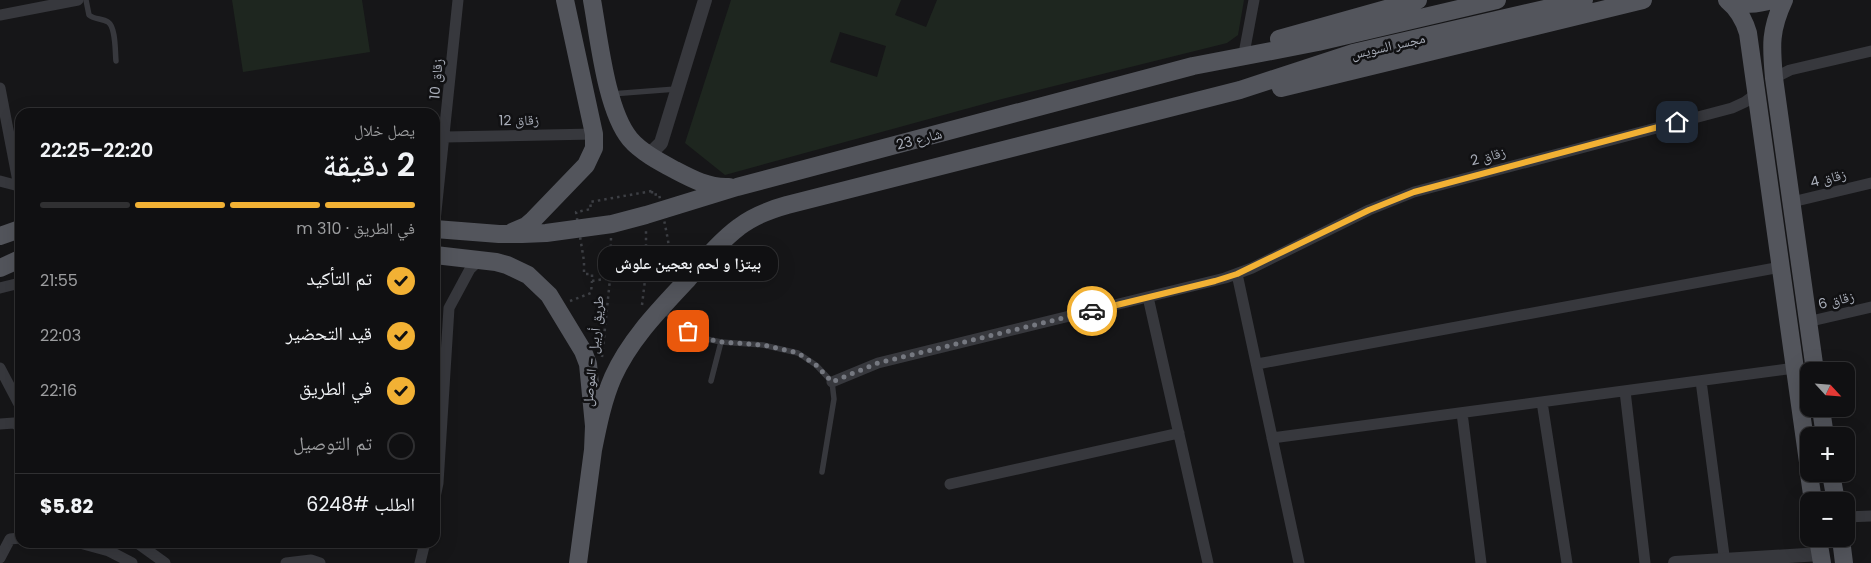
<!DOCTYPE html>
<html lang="ar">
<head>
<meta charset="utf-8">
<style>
	:root { --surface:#101012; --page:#1e1e20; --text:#f1f3f6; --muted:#9c9d9f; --line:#303032; --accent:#f2b134 }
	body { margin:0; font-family:Poppins,"Noto Naskh Arabic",sans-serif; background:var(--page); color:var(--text); direction:rtl; height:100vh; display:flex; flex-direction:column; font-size:19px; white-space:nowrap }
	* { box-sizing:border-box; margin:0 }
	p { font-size:16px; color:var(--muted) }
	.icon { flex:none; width:28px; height:28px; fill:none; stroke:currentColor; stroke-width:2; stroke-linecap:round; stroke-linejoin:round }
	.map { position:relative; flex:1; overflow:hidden; direction:ltr }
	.sheet { position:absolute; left:15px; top:108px; width:425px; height:440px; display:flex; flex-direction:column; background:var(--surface); border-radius:15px; box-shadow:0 5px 20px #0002,0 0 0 1px var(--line); direction:rtl }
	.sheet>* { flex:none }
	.needle { width:32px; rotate:116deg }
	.tools { position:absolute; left:1800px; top:362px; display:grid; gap:10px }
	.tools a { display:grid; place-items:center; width:55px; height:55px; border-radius:10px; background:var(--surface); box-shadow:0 5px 20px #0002,0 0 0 1px var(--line); font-size:25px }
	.pin { position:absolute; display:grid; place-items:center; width:42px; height:42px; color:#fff; margin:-21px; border-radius:10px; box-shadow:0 2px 8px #0006 }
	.courier { position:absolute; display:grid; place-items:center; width:50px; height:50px; margin:-25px; border:4px solid #f2b134; border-radius:50%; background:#fff; color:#222; box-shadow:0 1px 6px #0007 }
	.bubble { position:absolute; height:35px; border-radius:15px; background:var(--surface); box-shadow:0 5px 20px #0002,0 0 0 1px var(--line); font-size:16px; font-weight:600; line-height:35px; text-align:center; direction:rtl }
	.overview em { font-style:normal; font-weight:600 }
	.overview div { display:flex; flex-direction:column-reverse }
	.overview { display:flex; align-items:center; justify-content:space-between; height:85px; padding:0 25px }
	h1 { font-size:32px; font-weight:600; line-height:38px }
	.bar { display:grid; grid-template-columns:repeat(4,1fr); gap:8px 5px; align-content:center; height:60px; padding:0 25px }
	.bar i { height:6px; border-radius:4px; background:var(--line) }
	.bar .selected { background:var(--accent) }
	.bar p { grid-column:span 4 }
	.line { display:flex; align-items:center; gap:12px; padding:0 25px; border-top:1px solid var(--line) }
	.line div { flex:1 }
	ol { padding:0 25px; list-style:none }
	li { display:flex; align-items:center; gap:15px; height:55px }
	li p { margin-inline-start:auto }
	li .icon { padding:5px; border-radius:50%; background:var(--accent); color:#111; stroke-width:4 }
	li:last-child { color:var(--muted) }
	li i { width:28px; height:28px; border:2px solid var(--line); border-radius:50% }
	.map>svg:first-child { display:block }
	.green { fill:#1e261f; fill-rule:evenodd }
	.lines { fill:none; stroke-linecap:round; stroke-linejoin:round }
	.path { stroke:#3d3f44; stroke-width:2.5; stroke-dasharray:2.5 4; stroke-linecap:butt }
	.service { stroke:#37383d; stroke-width:5.5 }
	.minor { stroke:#37383d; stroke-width:11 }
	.tertiary { stroke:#37383d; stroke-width:14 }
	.primary { stroke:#53555c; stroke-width:18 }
	.done { stroke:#757880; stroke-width:5; stroke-dasharray:0 9 }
	.route { stroke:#f2b134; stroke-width:6 }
	.labels { text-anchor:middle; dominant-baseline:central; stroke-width:5; stroke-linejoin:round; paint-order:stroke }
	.street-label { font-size:14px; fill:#a8adb8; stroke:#111113 }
</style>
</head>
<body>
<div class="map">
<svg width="1871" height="563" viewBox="0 0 1871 563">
	<rect width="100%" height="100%" fill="#161618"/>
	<path class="green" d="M232,0H362L370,52L243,72Z
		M731,0H901L895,15L926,27L937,0H1244L1238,35L1227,43L1002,99L725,175L685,143ZM840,32L886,46L877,77L830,62Z"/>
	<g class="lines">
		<path class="path" d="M652,191V195L659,194L668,240L670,260L657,262L656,271L592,281V274H584V261L576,212L591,209L590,202Z
			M570,301L591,293L592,281
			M642,305L646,272V231
			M602,357L610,279L611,238"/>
		<path class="service" d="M86,0L89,15C95,20 102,18 108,22C116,27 115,52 116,61
			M611,94L676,89
			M663,310L688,331L702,338L721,342L763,345L798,353L816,365L832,382L834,399L822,472
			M711,381L721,342"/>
		<path class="minor" d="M0,15L78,0
			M1245,48L1254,0
			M1774,78L1790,70L1871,51
			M0,88L20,192
			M445,137L594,134
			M0,181L19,186
			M1792,202L1871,183
			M435,221L458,0
			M1237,274L1299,563
			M0,288L20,283
			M1148,297L1208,563
			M1807,322L1871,307
			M1257,364L1781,267
			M0,368L20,406
			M1701,381L1725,563
			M832,382L878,363L1225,278L1252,268L1369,210L1414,192L1732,108L1745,102L1756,94
			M1625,391L1645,563
			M1542,402L1567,563
			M1462,413L1481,563
			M0,424L14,423L20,427
			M1272,438L1795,368
			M950,484L1179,433
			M435,497L438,483L449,308L470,269L481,259
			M1846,517L1871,516
			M76,542L109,551
			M102,542L109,551L132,563
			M136,542L165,563
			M0,558L10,539L20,538
			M286,563L311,560L320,563
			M420,563L425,542"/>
		<path class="tertiary" d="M641,148L647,151H653L661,143L705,0
			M1675,563L1821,554"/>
		<path class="primary" d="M592,0C599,38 606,110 630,139C641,152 660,162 675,170C692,179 709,188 729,187
			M1727,0C1738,9 1744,19 1748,33L1809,469
			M1729,0C1744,5 1756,5 1772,0
			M1784,0C1770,30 1771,45 1774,78L1815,371
			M1279,39L1418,0
			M1281,88L1643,0
			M435,229L499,234H522L546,233L612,224L646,215L737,187L1193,66L1318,42L1497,0
			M512,232L526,226L533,220L586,165L594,148V134L565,0
			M0,236L20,229
			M435,255L496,262L507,265L528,275L549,295L583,351L588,364L594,426L593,450L578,563
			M0,268L20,259
			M1821,409L1825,436
			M593,450C598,425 603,400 613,377C630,339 660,309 688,279C704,261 719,242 739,227C753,216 769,210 787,205L1240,90L1353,53L1584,0
			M1809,474L1813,501
			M1831,474L1836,501
			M1818,539L1822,563
			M1841,539L1844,563"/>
	</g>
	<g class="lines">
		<path class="done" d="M688,331L702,338L721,342L763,345L798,353L816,365L832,382L878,363L1092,311"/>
		<path class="route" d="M1092,311L1215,281L1237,274L1369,210L1414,192L1677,122"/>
	</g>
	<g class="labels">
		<g class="street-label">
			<text transform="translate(1388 46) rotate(-13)">مجسر السويس</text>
			<text transform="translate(436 79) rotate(-85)">زقاق 10</text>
			<text transform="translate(519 120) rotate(-1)">زقاق 12</text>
			<text transform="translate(919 139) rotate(-15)">شارع 23</text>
			<text transform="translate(1488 156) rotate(-15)">زقاق 2</text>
			<text transform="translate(1828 178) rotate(-14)">زقاق 4</text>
			<text transform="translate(1836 300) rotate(-14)">زقاق 6</text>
			<text transform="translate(593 351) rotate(-84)">طريق أربيل - الموصل</text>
		</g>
	</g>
</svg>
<div class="tools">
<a><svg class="needle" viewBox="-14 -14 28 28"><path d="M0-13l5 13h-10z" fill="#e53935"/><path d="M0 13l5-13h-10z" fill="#9c9d9f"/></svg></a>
<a>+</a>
<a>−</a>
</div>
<div class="pin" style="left:688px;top:331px;background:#ea580c"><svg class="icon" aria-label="bag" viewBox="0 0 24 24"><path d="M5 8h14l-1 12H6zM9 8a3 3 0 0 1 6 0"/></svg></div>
<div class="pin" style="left:1677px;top:122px;background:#1f2937"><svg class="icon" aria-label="home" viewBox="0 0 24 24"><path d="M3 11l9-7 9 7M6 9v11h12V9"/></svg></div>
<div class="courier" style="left:1092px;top:311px"><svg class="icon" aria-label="car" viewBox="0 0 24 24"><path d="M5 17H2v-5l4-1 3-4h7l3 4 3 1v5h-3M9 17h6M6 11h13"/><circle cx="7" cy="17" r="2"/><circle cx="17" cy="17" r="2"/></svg></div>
<div class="bubble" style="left:598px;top:246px;width:180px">بيتزا و لحم بعجين علوش</div>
<section class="sheet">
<div class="overview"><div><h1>2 دقيقة</h1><p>يصل خلال</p></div><em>22:20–22:25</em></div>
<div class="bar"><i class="selected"></i><i class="selected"></i><i class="selected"></i><i></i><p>في الطريق · 310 m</p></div>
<ol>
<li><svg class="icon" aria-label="check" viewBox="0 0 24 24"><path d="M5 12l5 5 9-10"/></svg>تم التأكيد<p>21:55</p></li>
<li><svg class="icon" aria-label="check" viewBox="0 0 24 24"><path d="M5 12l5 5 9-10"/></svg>قيد التحضير<p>22:03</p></li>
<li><svg class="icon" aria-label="check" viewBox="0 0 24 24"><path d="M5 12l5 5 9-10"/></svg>في الطريق<p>22:16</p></li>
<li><i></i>تم التوصيل</li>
</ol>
<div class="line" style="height:65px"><div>الطلب #6248</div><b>$5.82</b></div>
</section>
</div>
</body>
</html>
